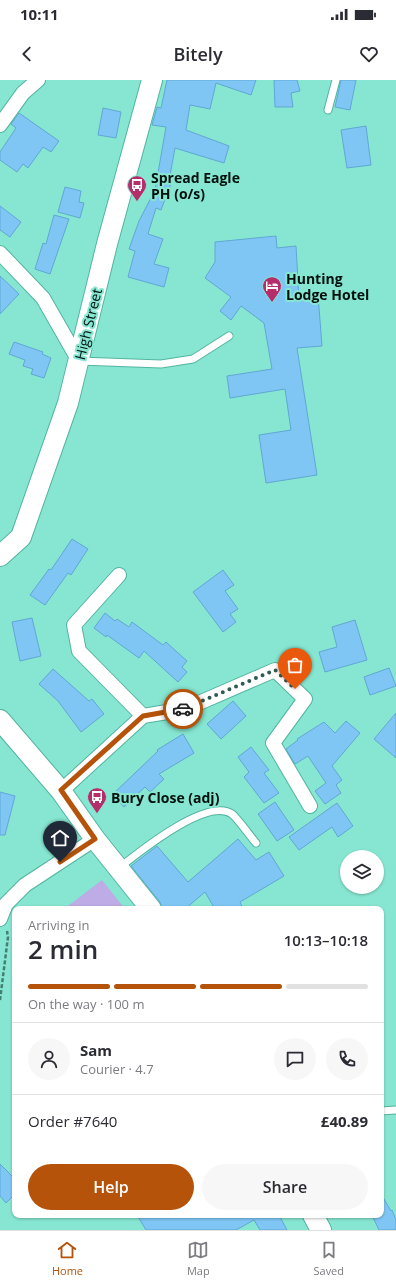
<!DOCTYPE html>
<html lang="en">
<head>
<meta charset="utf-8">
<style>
	:root { --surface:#fff; --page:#f7f7f7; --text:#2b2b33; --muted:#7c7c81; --line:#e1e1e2; --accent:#b45309 }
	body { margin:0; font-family:"Open Sans",sans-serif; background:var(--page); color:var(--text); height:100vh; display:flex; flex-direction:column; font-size:15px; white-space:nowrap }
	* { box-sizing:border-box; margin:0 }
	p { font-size:13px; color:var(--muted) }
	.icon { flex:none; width:22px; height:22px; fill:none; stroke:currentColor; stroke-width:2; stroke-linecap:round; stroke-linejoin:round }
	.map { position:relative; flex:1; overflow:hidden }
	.details { position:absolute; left:12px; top:826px; width:372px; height:312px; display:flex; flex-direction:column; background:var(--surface); border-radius:8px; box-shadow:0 1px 3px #0004 }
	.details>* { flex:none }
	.tools { position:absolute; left:340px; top:770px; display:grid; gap:8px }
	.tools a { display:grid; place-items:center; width:44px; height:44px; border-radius:50%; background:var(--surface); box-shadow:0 1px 3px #0004; font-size:20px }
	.pin { position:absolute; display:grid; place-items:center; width:34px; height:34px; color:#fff; margin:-41px -17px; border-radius:50% 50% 50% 0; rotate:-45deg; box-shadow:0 0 4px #0007 }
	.pin .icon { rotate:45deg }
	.courier { position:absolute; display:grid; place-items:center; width:40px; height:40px; margin:-20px; border:3px solid #b45309; border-radius:50%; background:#fff; color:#222; box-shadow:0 1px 5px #0007 }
	.summary em { font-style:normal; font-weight:600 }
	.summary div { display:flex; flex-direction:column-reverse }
	.summary { display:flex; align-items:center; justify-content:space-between; height:68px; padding:0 16px }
	h1 { font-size:26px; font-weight:600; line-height:30px }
	.bar { display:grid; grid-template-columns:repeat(4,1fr); gap:6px 4px; align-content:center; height:48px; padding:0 16px }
	.bar i { height:5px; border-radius:3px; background:var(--line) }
	.bar .active { background:var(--accent) }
	.bar p { grid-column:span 4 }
	.line { display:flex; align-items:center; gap:10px; padding:0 16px; border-top:1px solid var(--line) }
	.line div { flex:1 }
	.round { display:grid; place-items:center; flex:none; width:42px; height:42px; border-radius:21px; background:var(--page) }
	.primary-button { display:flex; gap:8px; margin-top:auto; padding:8px 16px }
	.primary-button a { flex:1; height:46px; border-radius:24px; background:var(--accent); color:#fff; font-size:16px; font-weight:600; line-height:46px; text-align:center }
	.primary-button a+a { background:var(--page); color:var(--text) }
	.status { display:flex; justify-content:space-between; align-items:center; height:28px; padding:0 20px; background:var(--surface); direction:ltr }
	.status svg { height:11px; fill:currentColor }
	header { display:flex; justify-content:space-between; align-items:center; height:52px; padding:0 16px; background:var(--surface); font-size:18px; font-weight:600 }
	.menu { display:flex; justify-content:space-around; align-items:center; height:56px; border-top:1px solid var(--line); background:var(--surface); font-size:11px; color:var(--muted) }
	.menu a { display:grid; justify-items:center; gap:2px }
	.menu .active { color:var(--accent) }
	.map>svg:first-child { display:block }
	.green { fill:#bdace6 }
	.building { fill:#7fc6f4; stroke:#60a7d4 }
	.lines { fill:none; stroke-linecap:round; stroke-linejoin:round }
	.service-casing { stroke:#52b4a0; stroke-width:9 }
	.minor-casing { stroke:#52b4a0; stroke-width:16 }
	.secondary-casing { stroke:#52b4a0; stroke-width:22 }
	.path { stroke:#457f72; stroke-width:2.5; stroke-dasharray:4 2; stroke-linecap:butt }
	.service { stroke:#fff; stroke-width:7 }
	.minor { stroke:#fff; stroke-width:14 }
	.secondary { stroke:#fff; stroke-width:20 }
	.done { stroke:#2f5c52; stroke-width:4; stroke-dasharray:0 7.2 }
	.route { stroke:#b45309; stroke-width:5 }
	.labels { text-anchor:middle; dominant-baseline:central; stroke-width:4; stroke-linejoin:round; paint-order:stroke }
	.poi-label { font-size:14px; font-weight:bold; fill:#00110d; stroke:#86e6d1; text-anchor:start }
	.street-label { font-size:14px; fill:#00110d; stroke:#86e6d1 }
</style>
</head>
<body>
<div class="status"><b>10:11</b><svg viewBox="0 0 49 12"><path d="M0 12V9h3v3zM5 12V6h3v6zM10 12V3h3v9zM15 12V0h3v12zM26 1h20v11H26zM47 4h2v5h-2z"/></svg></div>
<header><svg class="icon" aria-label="back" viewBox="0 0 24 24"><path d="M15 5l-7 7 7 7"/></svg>Bitely<svg class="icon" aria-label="heart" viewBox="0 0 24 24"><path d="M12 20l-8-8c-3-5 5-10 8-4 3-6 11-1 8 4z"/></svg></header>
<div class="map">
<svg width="396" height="1150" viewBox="0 0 396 1150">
	<rect width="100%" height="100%" fill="#86e6d1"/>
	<path class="green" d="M102,800L125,829H64Z"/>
	<path class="building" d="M167,0H256L251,15L216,3L210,29L190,25L186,50L229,66L224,83L175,68L169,101H172L161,130L156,128L148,154L163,159L154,184L169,188L164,207L128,197L135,171L129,169L139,141L155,110L166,47L152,45L157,27L161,28Z
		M274,0H297L300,11L291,13L293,27H275Z
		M341,0H356L350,30L335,27Z
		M103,28L121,32L116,58L98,55Z
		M19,33L59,61L51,72L43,67L28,88L23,84L17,92L0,80V72L16,48L11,44Z
		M366,46L371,85L347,88L341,50Z
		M65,107L81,111L79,122L84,123L80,138L58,132Z
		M0,126L21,142L10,157L0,150Z
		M54,135L69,139L50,194L35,189L43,163L46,164Z
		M276,156L277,168L296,166L299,218L318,215L322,266L297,268L317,395L266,403L259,355L291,350L285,309L230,318L227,296L272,289L264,243L241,226L231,240L220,231L231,217L205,198L215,182V162Z
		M0,196L19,214L0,234Z
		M14,262L43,272L42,274L51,278L44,298L31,294L33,289L23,286L25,280L9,274Z
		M72,459L88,469L71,495L68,493L45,525L30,515L49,489L51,490Z
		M223,490L234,505L225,511L238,529L230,534L236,542L223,552L193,512Z
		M105,533L115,541L117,539L129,547L132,542L163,565L166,562L187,581L182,587L187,592L178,602L144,571L139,578L107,555L106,557L94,548Z
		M32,538L41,576L20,581L12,542Z
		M355,540L367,580L325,592L319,572L337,567L332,547Z
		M389,588L396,606L370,615L364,597Z
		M53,589L89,621L92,619L104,634L81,652L58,621L39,604Z
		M233,621L246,636L221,659L207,644Z
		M396,633V678L374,659Z
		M346,641L360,653L332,686L342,700L336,705L341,713L325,724L315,711L326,703L308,676L295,684L286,669L298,660L297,659L324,642L335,653Z
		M183,654L194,673L159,694L164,699L150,712L145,707L124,727L112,715L158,671L157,670Z
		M251,667L269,690L264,693L279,713L264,723L244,697L249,692L238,677Z
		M0,712L15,716L5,755H0Z
		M275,722L294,750L277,761L258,734Z
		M337,723L353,746L338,757L332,747L299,770L289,757Z
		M238,759L256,780L269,772L284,796L240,822L243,829H215L205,812L185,829H162L160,822L131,786L157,766L188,802Z
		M0,1084L15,1099V1114L6,1123L0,1116Z
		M381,1114L391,1131L392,1130L396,1140V1150H379L372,1135H381Z
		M137,1135H279L287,1150H260L254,1140L236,1150H146Z"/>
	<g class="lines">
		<g class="service-casing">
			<path id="service" d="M328,30L336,0
				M79,281L161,284L193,279L229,256
				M119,788C139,772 207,717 232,734C238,739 250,756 256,763
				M381,1031L396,1030"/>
		</g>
		<g class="minor-casing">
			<path id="minor" d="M0,45L23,13L38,0
				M0,173L43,218L79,281
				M119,495L74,545L79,571L143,636
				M61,711L143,636L185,629L275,590L305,619L273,663L310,726
				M0,839L6,824L25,805L95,759"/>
		</g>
		<g class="secondary-casing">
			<path id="secondary" d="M0,476L21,457L68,323L107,164L152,0
				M0,640L61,711L95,759L151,829
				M313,1135L321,1150"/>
		</g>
		<path class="path" d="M99,829H103
			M0,920L8,857L7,851"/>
		<use href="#service" class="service"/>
		<use href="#minor" class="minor"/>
		<use href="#secondary" class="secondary"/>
	</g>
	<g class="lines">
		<path class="done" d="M183,629L275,590L295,609"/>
		<path class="route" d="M60,782L95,759L61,710L143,636L183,629"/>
	</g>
	<defs>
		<g id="bus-pin" transform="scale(1)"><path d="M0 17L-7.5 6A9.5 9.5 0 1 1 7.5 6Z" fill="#b62d6b" stroke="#86e6d1"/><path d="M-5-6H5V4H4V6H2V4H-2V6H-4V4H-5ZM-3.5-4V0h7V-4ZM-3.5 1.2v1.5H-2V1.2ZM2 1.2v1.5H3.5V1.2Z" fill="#fff"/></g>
		<g id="hotel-pin" transform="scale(1)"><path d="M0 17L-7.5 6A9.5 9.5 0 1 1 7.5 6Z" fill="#b62d6b" stroke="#86e6d1"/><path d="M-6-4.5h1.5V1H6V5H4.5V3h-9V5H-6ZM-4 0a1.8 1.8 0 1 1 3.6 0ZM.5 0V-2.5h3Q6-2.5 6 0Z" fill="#fff"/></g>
	</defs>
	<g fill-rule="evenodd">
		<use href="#bus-pin" x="137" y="105"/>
		<use href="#hotel-pin" x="272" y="206"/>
		<use href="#bus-pin" x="97" y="717"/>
	</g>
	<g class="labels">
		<g class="poi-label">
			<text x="151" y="97">Spread Eagle<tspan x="151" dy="16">PH (o/s)</tspan></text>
			<text x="286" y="198">Hunting<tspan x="286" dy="16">Lodge Hotel</tspan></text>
			<text x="111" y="717">Bury Close (adj)</text>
		</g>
		<g class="street-label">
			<text transform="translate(88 244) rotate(-76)">High Street</text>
		</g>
	</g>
</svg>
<div class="tools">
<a><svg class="icon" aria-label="layers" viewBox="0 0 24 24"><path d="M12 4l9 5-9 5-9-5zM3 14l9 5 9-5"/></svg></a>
</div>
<div class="pin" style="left:295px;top:609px;background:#ea580c"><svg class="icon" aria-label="bag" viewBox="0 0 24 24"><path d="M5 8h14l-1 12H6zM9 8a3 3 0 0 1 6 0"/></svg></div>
<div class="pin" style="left:60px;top:782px;background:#1f2937"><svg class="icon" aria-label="home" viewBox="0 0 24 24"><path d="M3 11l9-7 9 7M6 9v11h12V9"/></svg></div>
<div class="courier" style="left:183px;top:629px"><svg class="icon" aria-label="car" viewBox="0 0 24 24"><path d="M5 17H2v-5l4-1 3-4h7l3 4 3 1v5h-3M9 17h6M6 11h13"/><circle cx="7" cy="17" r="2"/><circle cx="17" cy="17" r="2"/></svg></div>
<section class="details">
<div class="summary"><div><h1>2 min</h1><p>Arriving in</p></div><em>10:13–10:18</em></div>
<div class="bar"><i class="active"></i><i class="active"></i><i class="active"></i><i></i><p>On the way · 100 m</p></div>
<div class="line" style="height:72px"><a class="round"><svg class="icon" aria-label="person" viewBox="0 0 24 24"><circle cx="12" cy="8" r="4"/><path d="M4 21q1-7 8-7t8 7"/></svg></a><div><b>Sam</b><p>Courier · 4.7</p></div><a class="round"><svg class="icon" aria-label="chat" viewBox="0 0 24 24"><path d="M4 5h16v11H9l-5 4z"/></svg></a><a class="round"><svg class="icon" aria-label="phone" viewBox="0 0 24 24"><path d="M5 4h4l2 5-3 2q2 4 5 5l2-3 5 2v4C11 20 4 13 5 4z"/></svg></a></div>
<div class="line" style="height:52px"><div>Order #7640</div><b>£40.89</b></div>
<div class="primary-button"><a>Help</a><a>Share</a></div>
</section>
</div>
<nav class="menu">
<a class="active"><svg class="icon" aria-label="home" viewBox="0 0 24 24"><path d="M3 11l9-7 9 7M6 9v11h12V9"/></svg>Home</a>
<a><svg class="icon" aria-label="map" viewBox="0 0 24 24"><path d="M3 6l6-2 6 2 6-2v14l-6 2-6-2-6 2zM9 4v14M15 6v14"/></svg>Map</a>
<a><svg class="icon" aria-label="saved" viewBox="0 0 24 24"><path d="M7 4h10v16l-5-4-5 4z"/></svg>Saved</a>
</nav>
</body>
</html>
